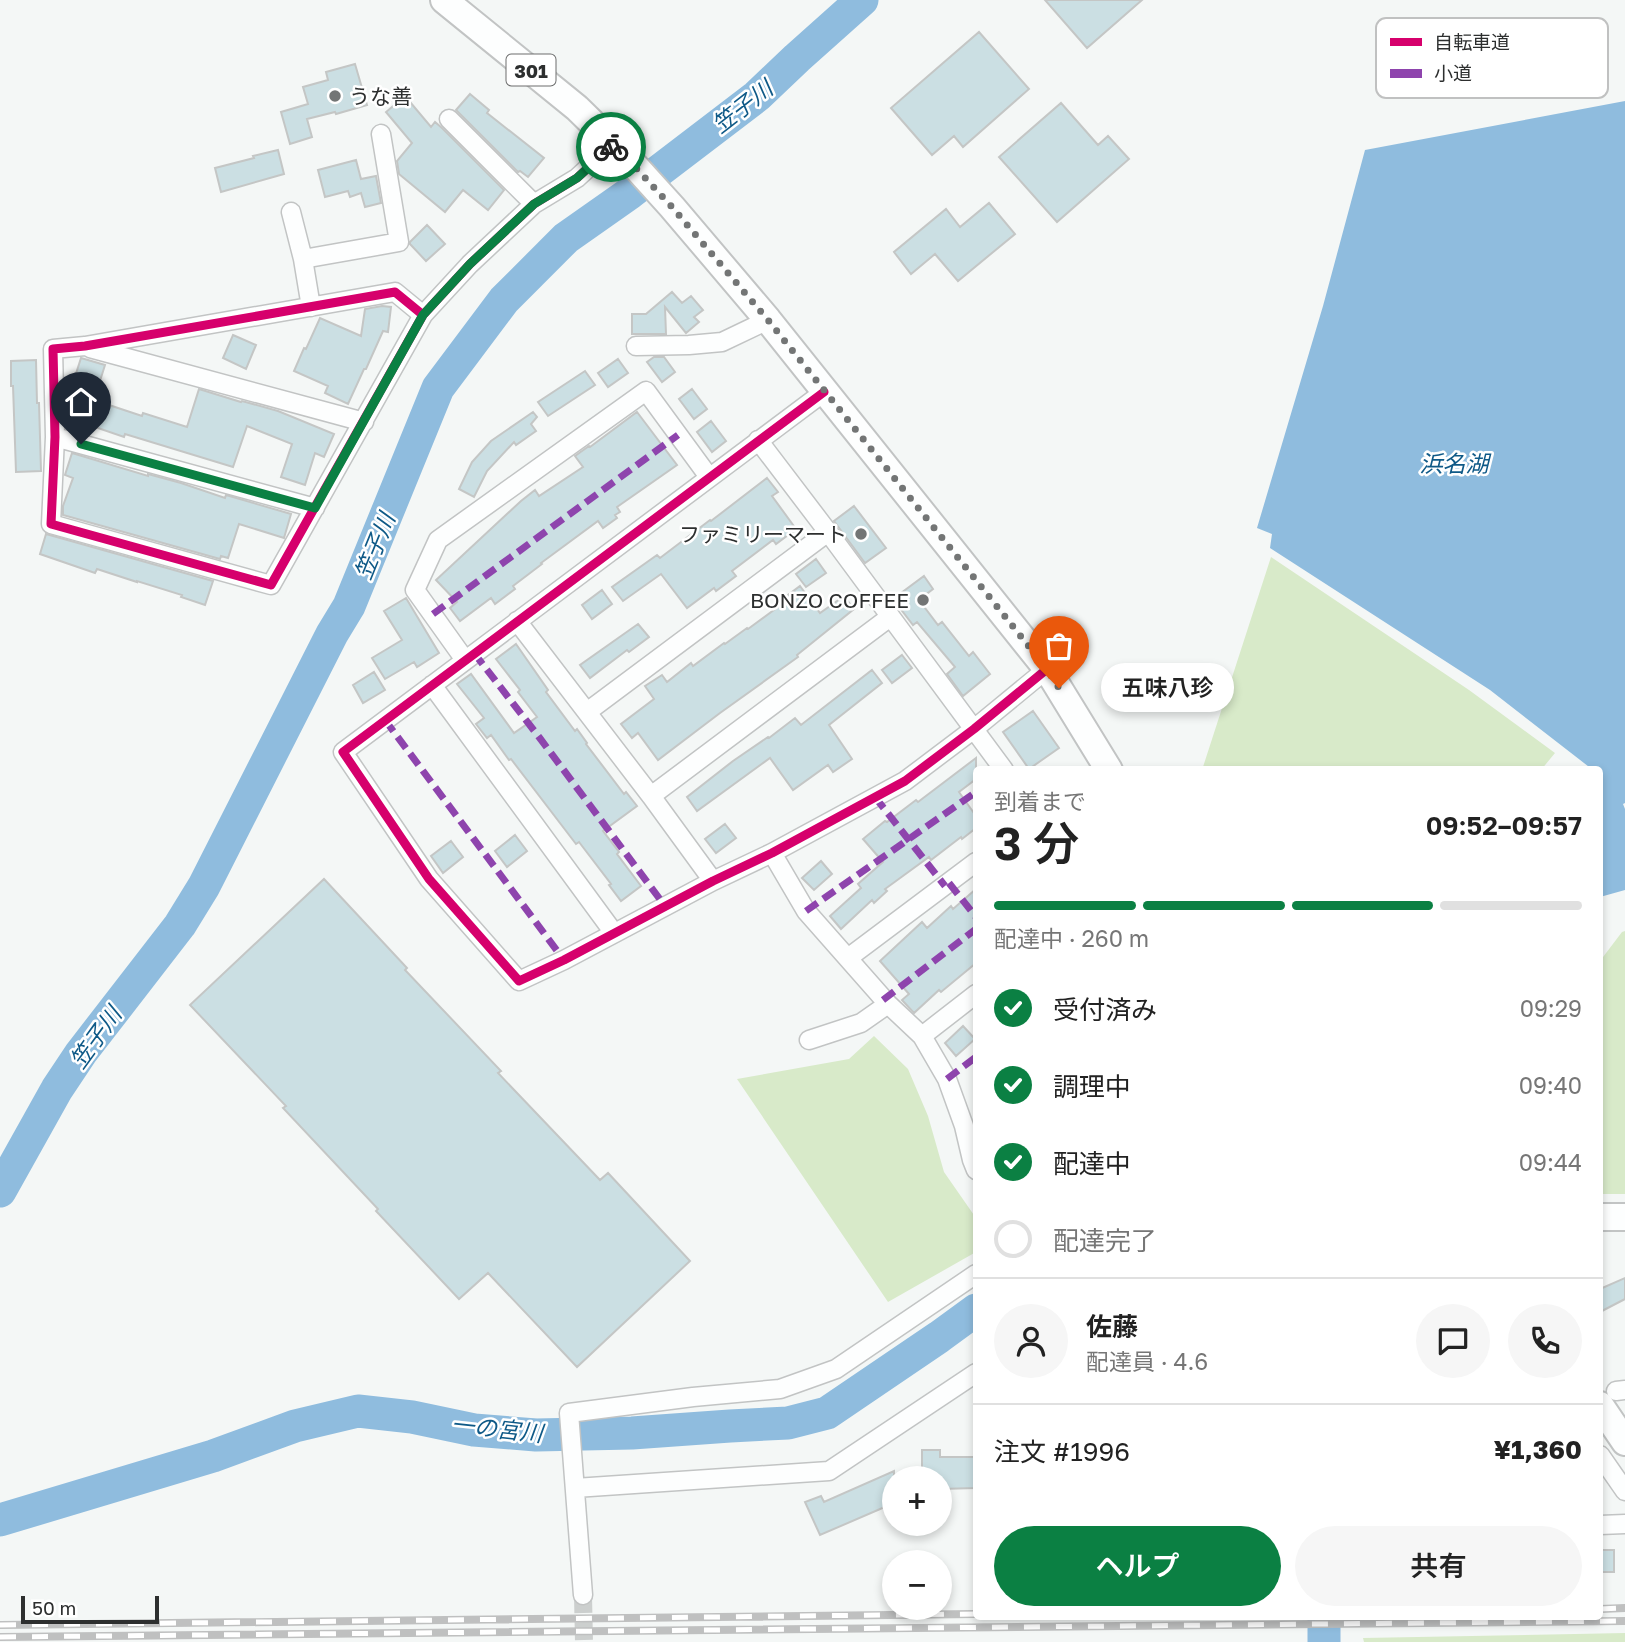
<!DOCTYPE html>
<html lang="ja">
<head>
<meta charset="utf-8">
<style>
	:root { --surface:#fff; --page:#f6f6f6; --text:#222; --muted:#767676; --line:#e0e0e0; --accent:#0b8043 }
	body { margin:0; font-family:"Golos Text","Noto Sans JP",sans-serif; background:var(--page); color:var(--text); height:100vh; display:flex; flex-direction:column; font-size:26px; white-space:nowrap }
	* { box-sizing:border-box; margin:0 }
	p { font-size:23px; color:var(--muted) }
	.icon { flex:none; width:38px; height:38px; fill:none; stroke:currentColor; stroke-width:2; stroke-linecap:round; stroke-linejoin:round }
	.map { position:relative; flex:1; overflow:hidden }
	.details { position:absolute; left:973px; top:766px; width:630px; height:854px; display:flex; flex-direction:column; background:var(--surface); border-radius:7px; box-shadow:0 4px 10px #0003 }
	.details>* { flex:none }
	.tools { position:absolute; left:882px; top:1466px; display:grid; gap:14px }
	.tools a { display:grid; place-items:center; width:70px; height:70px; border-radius:50%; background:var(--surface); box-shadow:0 4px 10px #0003; font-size:35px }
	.scale { position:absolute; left:21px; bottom:18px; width:138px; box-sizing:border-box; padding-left:7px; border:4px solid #2d2f2f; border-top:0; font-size:19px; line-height:24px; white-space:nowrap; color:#2d2f2f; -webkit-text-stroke:5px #fff; paint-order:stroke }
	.pin { position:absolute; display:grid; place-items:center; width:60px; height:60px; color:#fff; margin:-72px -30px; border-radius:50% 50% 50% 0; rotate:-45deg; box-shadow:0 0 7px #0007 }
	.pin .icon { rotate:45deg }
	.courier { position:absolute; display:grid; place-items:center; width:70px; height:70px; margin:-35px; border:5px solid #0b8043; border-radius:50%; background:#fff; color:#222; box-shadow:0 2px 9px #0007 }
	.bubble { position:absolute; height:49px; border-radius:24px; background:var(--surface); box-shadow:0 4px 10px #0003; font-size:23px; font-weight:600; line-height:49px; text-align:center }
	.head em { font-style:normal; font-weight:600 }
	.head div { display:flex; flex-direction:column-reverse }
	.head { display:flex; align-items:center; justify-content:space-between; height:119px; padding:0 21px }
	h1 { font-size:46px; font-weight:600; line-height:52px }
	.bar { display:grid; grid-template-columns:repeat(4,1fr); gap:10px 7px; align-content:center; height:84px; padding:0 21px }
	.bar i { height:9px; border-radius:5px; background:var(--line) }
	.bar .selected { background:var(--accent) }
	.bar p { grid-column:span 4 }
	.line { display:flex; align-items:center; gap:18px; padding:0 21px; border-top:2px solid var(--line) }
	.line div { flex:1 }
	.round { display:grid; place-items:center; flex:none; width:74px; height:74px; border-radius:37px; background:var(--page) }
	ol { padding:0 21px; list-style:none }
	li { display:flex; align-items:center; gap:21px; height:77px }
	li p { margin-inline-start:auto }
	li .icon { padding:7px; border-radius:50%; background:var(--accent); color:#fff; stroke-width:4 }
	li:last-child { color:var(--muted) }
	li i { width:38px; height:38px; border:4px solid var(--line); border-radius:50% }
	.action { display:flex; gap:14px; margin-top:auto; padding:14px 21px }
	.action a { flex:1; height:80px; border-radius:42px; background:var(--accent); color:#fff; font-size:28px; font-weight:600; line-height:80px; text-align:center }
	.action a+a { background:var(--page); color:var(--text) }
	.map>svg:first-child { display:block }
	.green { fill:#d8eac9 }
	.water { fill:#8fbcde }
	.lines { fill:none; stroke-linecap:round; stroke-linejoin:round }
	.river { stroke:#8fbcde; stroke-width:33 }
	.building { fill:#cbdfe3; stroke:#c4c6c5; stroke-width:2 }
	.minor-tunnel { stroke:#cccfce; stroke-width:18; stroke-dasharray:18 9; stroke-linecap:butt }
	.minor-casing { stroke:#c2c4c4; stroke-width:21 }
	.highway-casing { stroke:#c2c4c4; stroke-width:30 }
	.minor { stroke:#fdfefe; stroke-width:18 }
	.highway { stroke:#fdfefe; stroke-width:26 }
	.rail-casing { stroke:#bfc0c0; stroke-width:8 }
	.rail { stroke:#fff; stroke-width:5; stroke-dasharray:16; stroke-linecap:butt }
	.quiet { stroke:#8e44ad; stroke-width:7; stroke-dasharray:14 7; stroke-linecap:butt }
	.cycleway-casing { stroke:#fff; stroke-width:13 }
	.cycleway { stroke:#d6006c; stroke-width:9 }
	.done { stroke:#737575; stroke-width:7; stroke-dasharray:0 12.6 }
	.route { stroke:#0b8043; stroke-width:9 }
	.poi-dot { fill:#737575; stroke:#fff; stroke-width:2.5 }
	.labels { text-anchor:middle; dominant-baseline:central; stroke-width:5; stroke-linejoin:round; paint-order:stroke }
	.shield { fill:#fff; stroke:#6c6d6d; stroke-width:2 }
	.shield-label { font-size:19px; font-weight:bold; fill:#2d2f2f }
	.poi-label { font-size:21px; fill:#2d2f2f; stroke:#fff; text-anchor:end }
	.water-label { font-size:23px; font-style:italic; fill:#0e5987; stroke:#fff }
	.key { fill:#fff; stroke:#c0c1c1; stroke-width:2 }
	.key-label { font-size:19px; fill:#2d2f2f }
</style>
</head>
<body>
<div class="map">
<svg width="1625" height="1642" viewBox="0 0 1625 1642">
	<rect width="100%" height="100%" fill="#f4f7f6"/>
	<path class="green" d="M1271,557L1469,690L1555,753L1541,770H1202Z
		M1625,931V1194H1600V961L1622,932Z
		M874,1036L908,1069L928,1116L944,1172L976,1218V1252L888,1302L737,1079L849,1059Z
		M1625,1633V1642H1364L1363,1638Z"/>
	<path class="water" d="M1625,101V803L1623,804L1625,809V890L1600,897V770H1593L1490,690L1270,548L1272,534L1257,528L1323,306L1365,150Z"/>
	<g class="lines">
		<path class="river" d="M0,1191L57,1089L81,1053L180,925L204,886L332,634L349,606L438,388L504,300L566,238L630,193L757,96L797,58L862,0
			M0,1520L213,1456L295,1426L358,1411L412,1417L474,1430L536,1435L632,1433L730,1426L788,1423L827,1413L939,1337L976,1310
			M1324,1642V1617"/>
	</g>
	<path class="building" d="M1045,0H1142L1087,48Z
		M979,32L1029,89L963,147L954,136L932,155L891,108Z
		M355,64L367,105L336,114L335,112L307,119L312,137L290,144L281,112L308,104L303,87L328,80L326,72Z
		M470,94L489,110L487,113L544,158L528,177L520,171L518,172L456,110Z
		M405,96L431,127L435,122L442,128L504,190L488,210L463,190L445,212L399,174L397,161L412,143L386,112Z
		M1061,103L1098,145L1108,136L1129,159L1057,222L999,157Z
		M278,150L284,174L221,192L215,168L254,158L253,156Z
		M356,160L361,179L376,176L381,203L365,207L361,193L350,197L348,191L325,197L318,170Z
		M989,203L1015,234L958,281L935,254L911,274L894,252L946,209L960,227Z
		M427,225L445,244L426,261L410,244V242Z
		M672,292L682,303L691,296L703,310L694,317L699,322L686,333L665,307L666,334H632V314H646Z
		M382,306L391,307L388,332L383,331L366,369H364L348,404L325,393L328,386L294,371L304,348L306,349L320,318L361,336L365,309Z
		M233,335L256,345L246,369L223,358Z
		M654,357H664L675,372L662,382L647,362Z
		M81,358L105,365L94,400L142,416L143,413L187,427L199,389L241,402L242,401L278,411L334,434L324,457L315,453L305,485L281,477L292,444L247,426L233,467L125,434L124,437L66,417V405Z
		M618,359L628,373L608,387L598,373Z
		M36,360L37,403H39L41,471L16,472L13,386H11V361Z
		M585,371L595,385L548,416L538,402Z
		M692,389L707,409L694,419L679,399Z
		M533,412L537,417L531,424L536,431L516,445L514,442L487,471L474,497L459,489L472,462L491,441Z
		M637,412L677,465L617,507L620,512L615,515L617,518L603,528L598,521L541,563L542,564L513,586L515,589L495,604L491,598L460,621L450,608L457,602L436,580L521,501L535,490L539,496L583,467L575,456L589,446L590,447Z
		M711,421L726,441L712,452L697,432Z
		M72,453L148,476V474L181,483L225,498L226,495L291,514L284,538L239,524L228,558L221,556L220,559L63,515V506L73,478L65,475Z
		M767,478L778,492L772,496L796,529L776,544L773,540L732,571L736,576L716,591L714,588L687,608L661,574L623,601L612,587L657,555L660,558L710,520L711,521Z
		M854,506L886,548L865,563L834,521Z
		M46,534L213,581L205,605L181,597L182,595L137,581V582L97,569L95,573L40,554Z
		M816,559L826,573L806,587L796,574Z
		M924,576L933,589L919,600L938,625L942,622L969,656L973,652L990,674L963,696L947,674L955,667L917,622L913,625L893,599Z
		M800,586L820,613L844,596L854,609L797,655L798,657L720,713L658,760L638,733L632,738L621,724L654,699L645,686L662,675L667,682L691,663L693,666L724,643L725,644L747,628L748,629L782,604L780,601Z
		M602,590L612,604L592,619L582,605Z
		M406,598L439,653L417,667L414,662L385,679L372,658L402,640L384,611Z
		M638,624L649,637L629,652L627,650L590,678L580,665Z
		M516,644L548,690L546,692L575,731L577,729L587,743L586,744L624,794L626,792L637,806L603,831L619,852L617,854L641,886L621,901L609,885L611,884L579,842L576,844L511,759L509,760L491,735L487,738L476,724L484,718L457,684L471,674L514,733L537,717L518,692L520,690L496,659Z
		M902,655L912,668L892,683L882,670Z
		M872,670L882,683L829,725L852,759L833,772L828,765L793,790L770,758L697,811L687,797L733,761L768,737L769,738L795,718L801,725Z
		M374,672L385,690L363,703L353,685Z
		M1033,711L1059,748L1029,769L1003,732Z
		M976,758V779L959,792L976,816V828L962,839L961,837L931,860L929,857L885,889L887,891L874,903L872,900L841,929L830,916L861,888L858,884L883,862L863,839L885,821L887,822L916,800L918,802Z
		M725,824L736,838L716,853L705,839Z
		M515,835L527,851L507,867L495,851Z
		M451,841L463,857L443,873L431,856Z
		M821,861L832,874L814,890L802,878Z
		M324,879L407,968L405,970L501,1071L498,1073L600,1180L608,1173L690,1261L577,1367L488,1273L459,1299L376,1211L378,1209L283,1108L286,1106L190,1005Z
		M976,889V963L941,992L939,990L914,1013L902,1000L909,994L880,961L922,922L927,928L951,906L953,909Z
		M963,1026L975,1039L956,1056L945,1043Z
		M1625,1278V1299L1600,1312V1289Z
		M922,1450H940V1457H976V1488L940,1489V1479H922Z
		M894,1471V1503L820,1535L805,1502L821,1496L824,1502Z
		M1600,1550H1614V1572H1600Z"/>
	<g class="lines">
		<path class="minor-tunnel" d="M583,1595L584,1642"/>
		<g class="minor-casing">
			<path id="minor" d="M449,119L534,204
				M291,212L303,259L311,307
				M303,259L399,242L381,134
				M423,315L395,292L85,346L53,349L55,437L51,524L271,585L423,315L470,264L534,204L577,178L614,144
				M636,346L689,345L722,342L768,320
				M90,348L364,422
				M824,392L343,752L429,879L519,981L564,960L713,881L772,853L905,781L974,729L1047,669
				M55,437L315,508
				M758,440L828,532L1004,770
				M517,621L651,796L713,881
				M465,660L415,590L438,540L646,391L709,477
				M432,685L614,933
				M587,712L828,532
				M651,796L890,617
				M772,853L806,911L888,1004L922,1036L947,1079L964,1126L972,1160L976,1170
				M848,958L976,862
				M922,1036L976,994
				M809,1040L861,1023L888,1004
				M1616,1391L1625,1390
				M1600,1455L1625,1491
				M575,1488L829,1471L976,1373
				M1600,1525L1625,1524
				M583,1595L569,1413L693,1397L780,1389L836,1369L976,1274"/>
		</g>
		<g class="highway-casing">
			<path id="highway" d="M444,0L577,108L625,155L672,207L768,320L1047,669L1109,770
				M1600,1217H1625
				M1600,1405L1625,1442"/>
		</g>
		<use href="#minor" class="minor"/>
		<use href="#highway" class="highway"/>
		<g class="rail-casing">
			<path id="rail" d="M1600,1609L1625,1608
				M0,1625L976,1614
				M0,1637L1625,1621"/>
		</g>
		<use href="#rail" class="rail"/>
		<path class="quiet" d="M433,614L678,435
			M474,653L539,737L665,906
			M385,720L564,960
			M875,797L945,886
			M949,883L976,917
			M806,911L976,792
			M883,1000L976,929
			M947,1079L976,1057"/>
		<g class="cycleway-casing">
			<path id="cycleway" d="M423,315L395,292L85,346L53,349L55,437L51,524L271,585L423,315L470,264L534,204L577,178L614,144
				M824,392L343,752L429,879L519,981L564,960L713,881L772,853L905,781L974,729L1047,669"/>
		</g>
		<use href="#cycleway" class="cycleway"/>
	</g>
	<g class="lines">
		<path class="done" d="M611,147L614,144L672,207L768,320L1047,669L1059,688"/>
		<path class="route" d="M81,444L315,508L423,315L470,264L534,204L577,178L611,147"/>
	</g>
	<g class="poi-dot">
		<circle cx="335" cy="96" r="7"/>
		<circle cx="861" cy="534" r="7"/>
		<circle cx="923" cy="600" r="7"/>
	</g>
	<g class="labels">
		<rect class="shield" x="506.5" y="54.5" width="49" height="31" rx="5"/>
		<g class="shield-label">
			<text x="531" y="70">301</text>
		</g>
		<g class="poi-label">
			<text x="349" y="96" text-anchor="start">うな善</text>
			<text x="847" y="534">ファミリーマート</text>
			<text x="909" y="600">BONZO COFFEE</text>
		</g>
		<g class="water-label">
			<text transform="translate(742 106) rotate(-38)">笠子川</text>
			<text x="1454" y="463">浜名湖</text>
			<text transform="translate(374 546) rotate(-68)">笠子川</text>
			<text transform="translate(95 1037) rotate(-54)">笠子川</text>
			<text transform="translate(497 1428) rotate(6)">一の宮川</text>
		</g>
	</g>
	<rect x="1376" y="18" width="232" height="80" rx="10" class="key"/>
	<rect x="1390" y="38" width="32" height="8" fill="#d6006c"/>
	<rect x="1390" y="69" width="32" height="9" fill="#8e44ad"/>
	<g class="key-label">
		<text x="1434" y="49">自転車道</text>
		<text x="1434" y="80">小道</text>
	</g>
</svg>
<div class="tools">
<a>+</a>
<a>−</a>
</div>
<div class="scale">50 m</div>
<div class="pin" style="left:1059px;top:688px;background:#ea580c"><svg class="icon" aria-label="bag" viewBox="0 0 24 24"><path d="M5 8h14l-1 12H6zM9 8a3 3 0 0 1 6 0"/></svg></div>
<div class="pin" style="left:81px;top:444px;background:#1f2937"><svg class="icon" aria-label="home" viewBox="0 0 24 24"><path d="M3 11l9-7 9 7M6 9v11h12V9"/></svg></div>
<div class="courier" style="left:611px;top:147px"><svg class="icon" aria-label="bike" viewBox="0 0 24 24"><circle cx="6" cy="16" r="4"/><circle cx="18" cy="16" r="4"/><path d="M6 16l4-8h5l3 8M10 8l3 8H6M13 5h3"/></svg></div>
<div class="bubble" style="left:1101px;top:663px;width:133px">五味八珍</div>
<section class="details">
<div class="head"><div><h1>3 分</h1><p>到着まで</p></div><em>09:52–09:57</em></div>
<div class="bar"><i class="selected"></i><i class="selected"></i><i class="selected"></i><i></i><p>配達中 · 260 m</p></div>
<ol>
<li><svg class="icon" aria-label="check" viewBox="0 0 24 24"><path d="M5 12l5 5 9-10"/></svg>受付済み<p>09:29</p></li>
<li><svg class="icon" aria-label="check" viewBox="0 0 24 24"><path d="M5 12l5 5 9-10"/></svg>調理中<p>09:40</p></li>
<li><svg class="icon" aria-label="check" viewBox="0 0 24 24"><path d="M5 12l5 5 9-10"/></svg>配達中<p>09:44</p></li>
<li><i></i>配達完了</li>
</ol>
<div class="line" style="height:126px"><a class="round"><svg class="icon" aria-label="person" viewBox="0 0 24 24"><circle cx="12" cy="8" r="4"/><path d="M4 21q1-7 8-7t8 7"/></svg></a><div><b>佐藤</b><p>配達員 · 4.6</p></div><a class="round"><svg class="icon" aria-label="chat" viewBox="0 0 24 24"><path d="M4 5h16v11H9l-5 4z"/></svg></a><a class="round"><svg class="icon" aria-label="phone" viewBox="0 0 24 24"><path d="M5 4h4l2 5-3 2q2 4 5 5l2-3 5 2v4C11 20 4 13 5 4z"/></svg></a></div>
<div class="line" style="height:91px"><div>注文 #1996</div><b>¥1,360</b></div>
<div class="action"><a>ヘルプ</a><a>共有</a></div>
</section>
</div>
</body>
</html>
